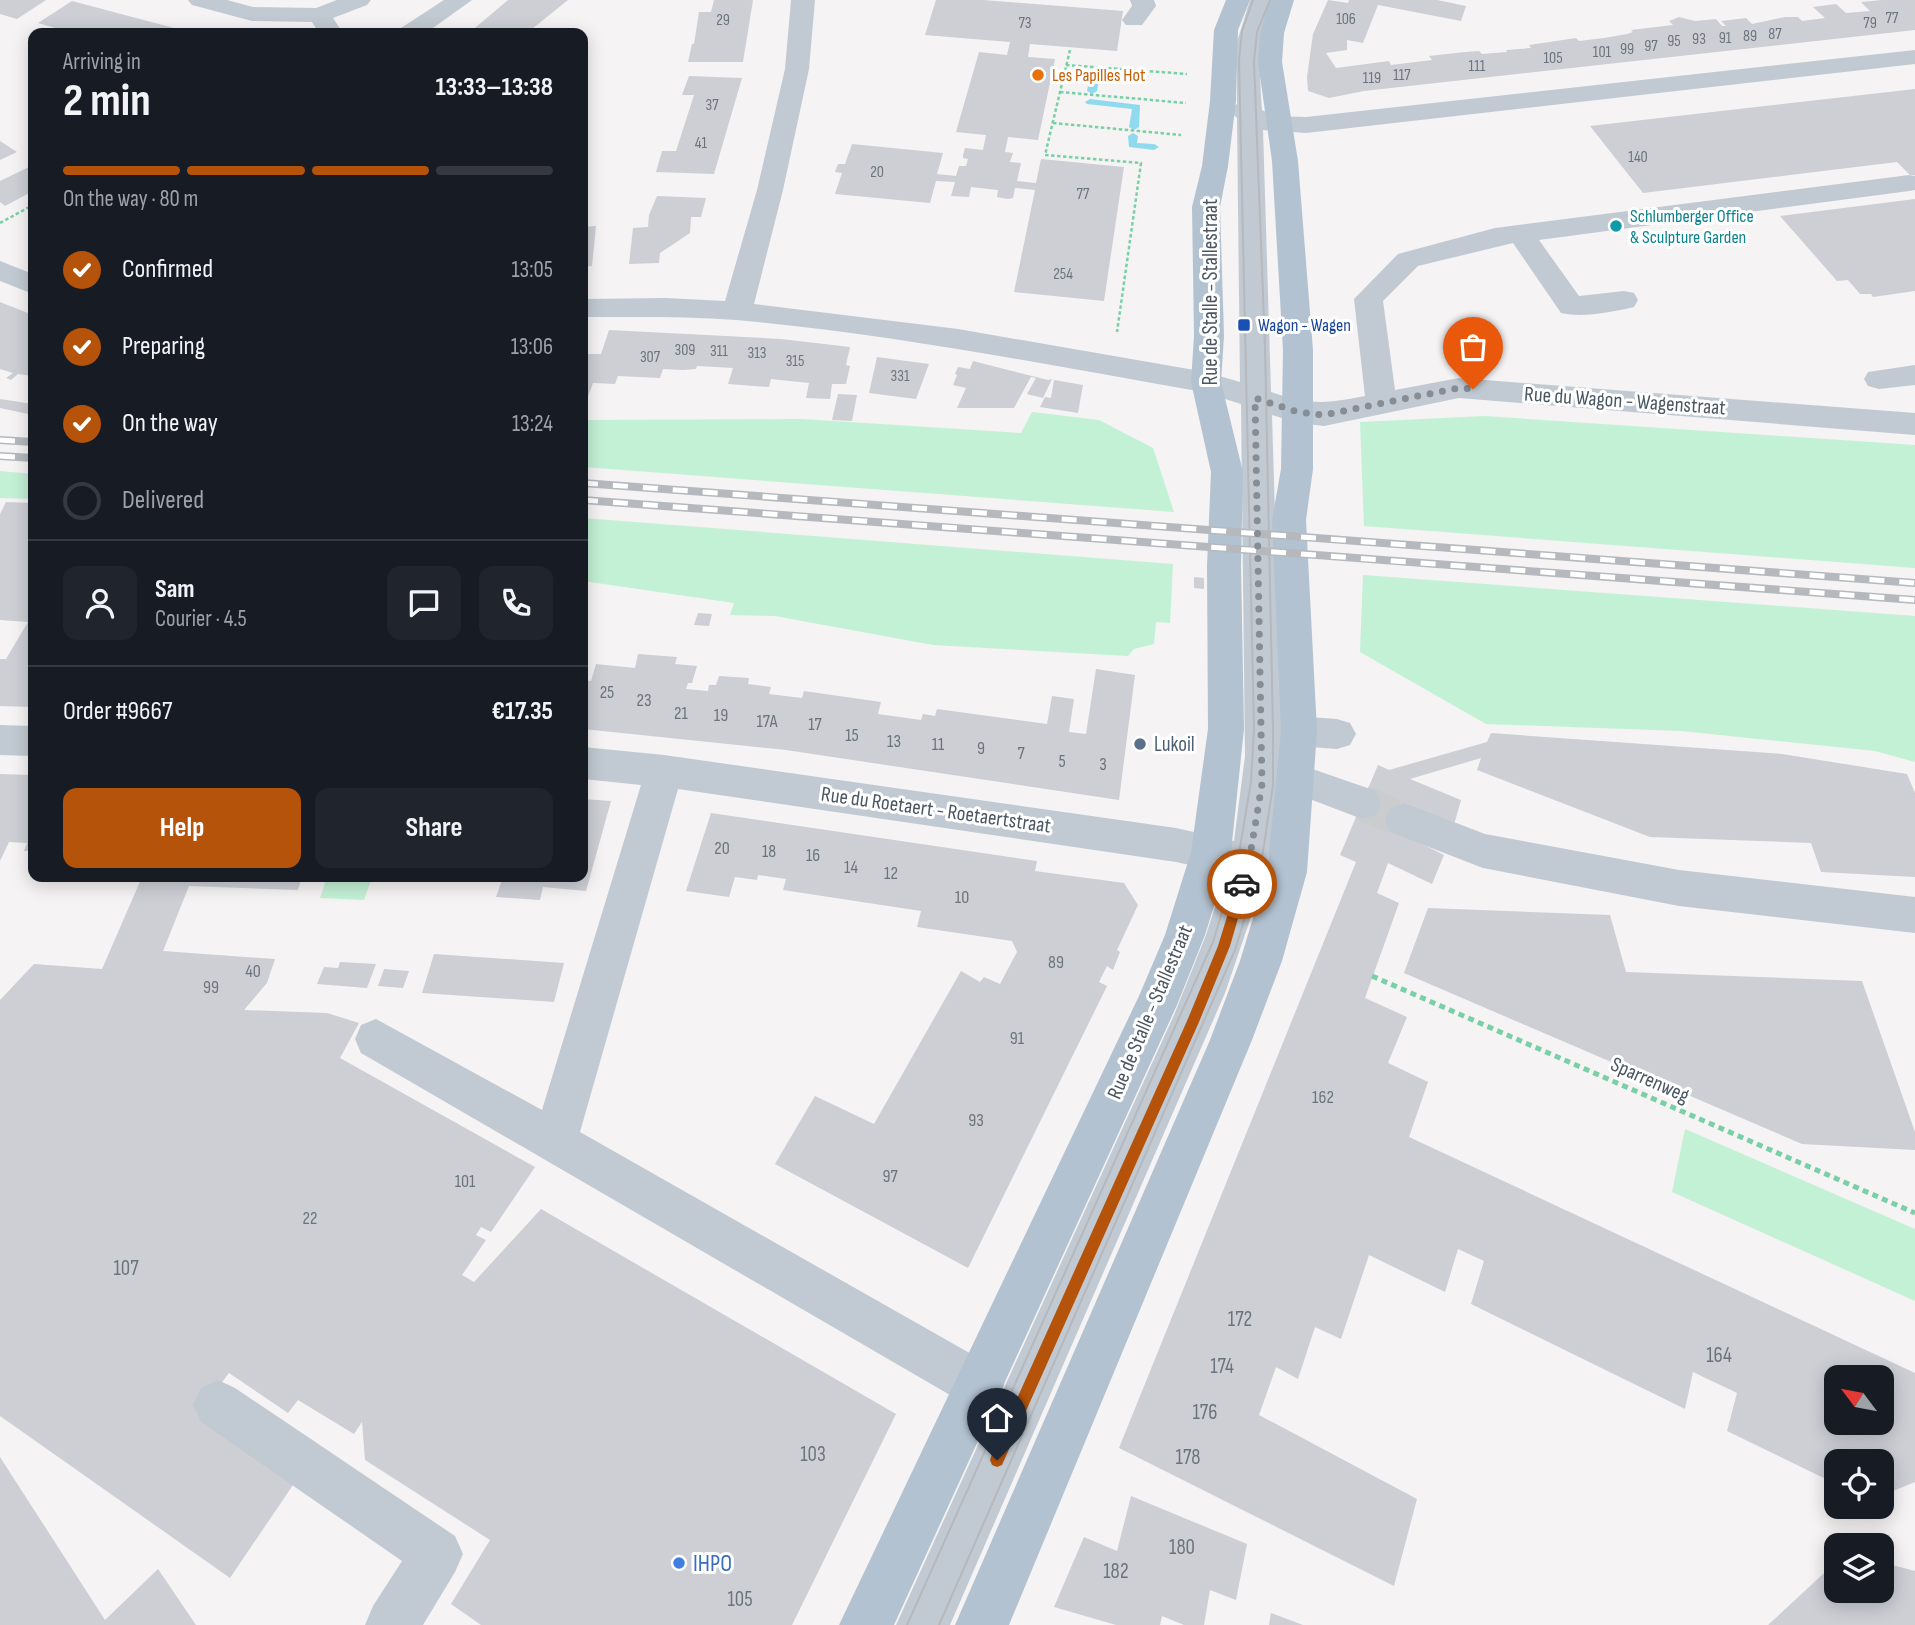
<!DOCTYPE html>
<html lang="en">
<head>
<meta charset="utf-8">
<style>
	:root { --surface:#171b24; --page:#20242c; --text:#f1f3f6; --muted:#9ea1a6; --line:#363941; --accent:#b45309 }
	body { margin:0; font-family:"Sofia Sans Condensed",sans-serif; background:var(--page); color:var(--text); height:100vh; display:flex; flex-direction:column; font-size:26px; white-space:nowrap }
	* { box-sizing:border-box; margin:0 }
	p { font-size:23px; color:var(--muted) }
	.icon { flex:none; width:38px; height:38px; fill:none; stroke:currentColor; stroke-width:2; stroke-linecap:round; stroke-linejoin:round }
	.map { position:relative; flex:1; overflow:hidden }
	.side { position:absolute; left:28px; top:28px; width:560px; height:854px; display:flex; flex-direction:column; background:var(--surface); border-radius:14px; box-shadow:0 4px 18px #0003 }
	.side>* { flex:none }
	.needle { width:46px; rotate:302deg }
	.controls { position:absolute; left:1824px; top:1365px; display:grid; gap:14px }
	.controls a { display:grid; place-items:center; width:70px; height:70px; border-radius:14px; background:var(--surface); box-shadow:0 4px 18px #0003; font-size:35px }
	.pin { position:absolute; display:grid; place-items:center; width:60px; height:60px; color:#fff; margin:-72px -30px; border-radius:50% 50% 50% 0; rotate:-45deg; box-shadow:0 0 7px #0007 }
	.pin .icon { rotate:45deg }
	.courier { position:absolute; display:grid; place-items:center; width:70px; height:70px; margin:-35px; border:5px solid #b45309; border-radius:50%; background:#fff; color:#222; box-shadow:0 2px 9px #0007 }
	.overview em { font-style:normal; font-weight:700 }
	.overview div { display:flex; flex-direction:column-reverse }
	.overview { display:flex; align-items:center; justify-content:space-between; height:119px; padding:0 35px }
	h1 { font-size:46px; font-weight:700; line-height:52px }
	.bar { display:grid; grid-template-columns:repeat(4,1fr); gap:10px 7px; align-content:center; height:84px; padding:0 35px }
	.bar i { height:9px; border-radius:5px; background:var(--line) }
	.bar .current { background:var(--accent) }
	.bar p { grid-column:span 4 }
	.line { display:flex; align-items:center; gap:18px; padding:0 35px; border-top:2px solid var(--line) }
	.line div { flex:1 }
	.round { display:grid; place-items:center; flex:none; width:74px; height:74px; border-radius:14px; background:var(--page) }
	ol { padding:0 35px; list-style:none }
	li { display:flex; align-items:center; gap:21px; height:77px }
	li p { margin-inline-start:auto }
	li .icon { padding:7px; border-radius:50%; background:var(--accent); color:#fff; stroke-width:4 }
	li:last-child { color:var(--muted) }
	li i { width:38px; height:38px; border:4px solid var(--line); border-radius:50% }
	.cta { display:flex; gap:14px; margin-top:auto; padding:14px 35px }
	.cta a { flex:1; height:80px; border-radius:14px; background:var(--accent); color:#fff; font-size:28px; font-weight:700; line-height:80px; text-align:center }
	.cta a+a { background:var(--page); color:var(--text) }
	.map>svg:first-child { display:block }
	.green { fill:#c3f1d5 }
	.lines { fill:none; stroke-linecap:round; stroke-linejoin:round }
	.stream { fill:#90daee; fill-rule:evenodd }
	.building { fill:#cdcfd5; fill-rule:evenodd }
	.minor-tunnel { stroke:#caccce; stroke-width:35; stroke-dasharray:35 18; stroke-linecap:butt }
	.path-far1 { stroke:#7ad0a6; stroke-width:2.5; stroke-dasharray:3.5 2.5; stroke-linecap:butt }
	.path { stroke:#7ad0a6; stroke-width:5; stroke-dasharray:6 4.5; stroke-linecap:butt }
	.minor { fill:#c1cad2; fill-rule:evenodd }
	.major { fill:#b3c2d1; fill-rule:evenodd }
	.tram { stroke:#b5b8bd; stroke-width:2 }
	.rail-casing { stroke:#b5b8bd; stroke-width:8 }
	.rail { stroke:#fff; stroke-width:5; stroke-dasharray:15; stroke-linecap:butt }
	.route { fill:#b45309 }
	.done { stroke:#868d94; stroke-width:7; stroke-dasharray:0 12.6 }
	.food-dot { fill:#e8710a; stroke:#fff; stroke-width:2.5 }
	.culture-dot { fill:#0f9aa8; stroke:#fff; stroke-width:2.5 }
	.transit-dot { fill:#1a4fb4; stroke:#fff; stroke-width:2.5 }
	.service-dot { fill:#5c6f8a; stroke:#fff; stroke-width:2.5 }
	.shop-dot { fill:#3f7fe0; stroke:#fff; stroke-width:2.5 }
	.labels { text-anchor:middle; dominant-baseline:central; stroke-width:6; stroke-linejoin:round; paint-order:stroke }
	.far-number-label { font-size:16px; fill:#6b747e }
	.far-food-label { font-size:18px; fill:#c56008; stroke:#fff; text-anchor:start }
	.far-culture-label { font-size:18px; fill:#0d838f; stroke:#fff; text-anchor:start }
	.far-transit-label { font-size:18px; fill:#164399; stroke:#fff; text-anchor:start }
	.number-label { font-size:18px; fill:#6b747e }
	.street-label { font-size:21px; fill:#4a5661; stroke:#fff }
	.service-label { font-size:21px; fill:#4e5e75; stroke:#fff; text-anchor:start }
	.near-number-label { font-size:21px; fill:#6b747e }
	.near-shop-label { font-size:24px; fill:#366cbe; stroke:#fff; text-anchor:start }
</style>
</head>
<body>
<div class="map">
<svg width="1915" height="1625" viewBox="0 0 1915 1625">
	<rect width="100%" height="100%" fill="#f5f3f3"/>
	<path class="green" d="M1032,412L1099,420L1153,448L1174,512L583,467V421L589,420L802,419L1021,433Z
		M1484,416L1915,445V568L1364,526L1360,422Z
		M0,471L33,474V499L0,498Z
		M583,518L1173,564L1170,623L1156,622L1154,644L1134,649L1128,656L933,645L775,616L730,615L734,603L583,581Z
		M1363,575L1915,616V762L1875,751L1681,731L1486,724L1360,652Z
		M327,877H372L364,900L320,898Z
		M1685,1129L1915,1229V1301L1672,1192Z"/>
	<g class="lines">
		<path class="stream" d="M1095,70L1100,73L1097,91L1092,94L1087,91L1090,73Z
			M1090,99L1140,105L1139,127L1134,130L1129,127L1132,109L1087,104L1085,102Z
			M1133,133L1138,136L1137,143L1154,144L1159,147L1154,150L1129,147L1128,136Z"/>
	</g>
	<path class="building" d="M0,0H46L17,19L0,14Z
		M508,0H568L527,33H469Z
		M714,0H753L743,62H688L692,44H694L699,12H711Z
		M936,0H983L1123,11L1117,51L1030,44L1028,57L1055,59L1038,140L1008,137L1005,152L1013,153L1010,162L1021,163L1017,181L1036,183L1041,159L1124,167L1104,301L1014,292L1035,190L1015,188L1013,198L1008,199L997,197L998,190L971,187L969,197L951,196L955,182L936,181L930,203L835,194L842,173L835,172L838,164H845L852,144L943,153L937,174L956,176L959,166H966L968,159L963,158V155L965,148L983,150L986,135L956,132L979,52L1007,55L1010,42L925,35Z
		M1328,0L1348,3L1349,0H1437L1466,6L1461,21L1378,5L1363,43L1347,40V50L1326,53L1336,68L1389,61L1391,65L1432,60L1429,56L1465,52L1479,51L1482,54L1507,52L1506,50L1531,48L1529,45L1576,38L1579,41L1604,38L1627,34L1633,32L1631,30L1673,25L1669,21L1679,17L1695,21L1716,19L1722,26H1726L1721,21L1746,18L1752,24L1785,17H1798L1802,21L1825,18L1813,7L1836,4L1846,13L1870,11L1861,2L1882,0H1915V30L1364,91L1329,98L1308,91L1307,77L1313,34Z
		M72,1L189,32V33H90L79,30L75,33H57L62,30L38,23Z
		M689,76L742,78L714,174L656,172L662,151H676L694,95H682Z
		M1915,89V175H1910L1897,162L1643,193L1590,126Z
		M0,141L17,152L0,160Z
		M33,165V191L5,206L0,202V181Z
		M657,196L706,198L701,217H691L690,233L660,253L659,263L629,264L633,228L648,227L649,215Z
		M1915,199V291L1873,297L1871,294H1860L1848,280L1837,281L1780,216Z
		M596,226L592,266L583,267V227Z
		M0,302L33,315V376L18,374L11,380L6,378L13,373L0,369Z
		M609,330L781,339L850,347L846,365L850,366L846,384H832L830,399L806,398L809,383L771,379L769,387L728,384L733,368L697,366L696,369L683,370L663,369L660,378L618,376L615,384L593,383L583,410V354H601Z
		M877,357L929,364L916,399L869,393Z
		M973,361L1048,380L1052,379L1043,398L1027,394L1036,378L1031,377L1014,408H957L966,388L953,385L957,375L955,374L958,367L970,369Z
		M1054,380L1083,385L1078,413L1040,407L1045,397L1051,398Z
		M838,394L857,395L852,421L832,420Z
		M0,399L33,404V415L0,408Z
		M6,502L33,503V707L0,706V659H6L28,622L0,620V514Z
		M1194,577L1204,578V589L1194,588Z
		M698,613L712,614L709,626L694,625Z
		M638,654L677,657L675,664L697,666L692,683H688L686,689L708,691L709,685H716L719,676L749,678L748,684L771,687L769,694L802,698L804,691L881,702L878,714L921,720L923,714L935,716L937,709L1047,724L1052,696L1074,699L1069,732L1086,734L1096,669L1135,675L1119,800L786,750L583,729V680L591,681L596,664L635,668Z
		M1491,733L1782,754L1907,774L1915,793V877L1821,872L1811,843L1650,837L1477,770L1481,758L1410,779L1461,800L1454,825L1400,833L1444,855L1432,884L1388,863L1377,893L1399,903L1365,998L1407,1017L1388,1063L1428,1082L1409,1137L1915,1373V1482L1881,1496V1461H1836V1484L1727,1431L1737,1393L1693,1372L1685,1409L1471,1304L1484,1261L1458,1249L1445,1292L1369,1255L1341,1339L1315,1327L1298,1379L1276,1367L1259,1415L1417,1499L1394,1586L1119,1448L1356,862L1340,855L1378,765L1389,770L1487,742ZM1836,1377H1881V1423H1836Z
		M0,774L33,775V857H29L32,851H24L27,843L9,842L0,861Z
		M583,799L611,801L586,891L543,887L540,900L496,897L503,877H583Z
		M711,813L1037,861L1035,871L1124,883L1138,905L1117,950L1120,952L1113,970L1107,966L1099,982L1107,986L968,1268L775,1164L815,1096L874,1124L961,971L980,982L984,977L1000,984L1017,952L1012,941L917,927L921,911L783,890L786,879L758,875L757,880L735,877L729,897L686,891Z
		M142,877H302L298,890L189,886L163,951L275,959L267,983L244,1010L327,1013L359,1023L340,1058L535,1167L491,1232L481,1227L476,1235L486,1240L462,1275L474,1282L541,1209L896,1414L792,1625H481L451,1604L490,1540L365,1460L362,1422L354,1434L298,1400L288,1413L229,1373L201,1410L293,1485L230,1578L0,1416V1000L34,964L102,969Z
		M1428,908L1610,915L1626,972L1862,981L1915,1132V1150L1802,1144L1404,973Z
		M434,954L564,963L554,1002L422,993Z
		M340,962L376,964L367,988L317,984L324,967L338,968Z
		M384,969L409,971L403,988L378,986Z
		M0,1457L105,1620L158,1569L196,1625H0Z
		M1131,1496L1247,1544L1236,1600L1210,1590L1204,1625H1184L1162,1616L1160,1625H1116L1054,1607L1084,1537L1117,1551Z
		M1836,1562V1591H1881V1562L1915,1571V1625H1768Z
		M1271,1613L1303,1625H1269Z"/>
	<g class="lines">
		<path class="minor-tunnel" d="M1362,803L1404,820"/>
		<path class="path-far1" d="M1070,50L1045,155L1141,163L1117,332
			M1066,65L1187,74
			M1060,92L1186,103
			M1053,123L1181,135
			M0,223L33,205"/>
		<path class="path" d="M1372,976L1915,1213"/>
		<path class="minor" d="M188,0H227L253,7L316,8L337,0H371L367,5L333,18L343,33H319L312,22L252,21L192,5Z
			M444,0H472L426,33H398L401,28Z
			M791,0H815L809,69L783,190L754,304L958,329L1206,372L1240,382L1237,118L1229,110L1237,104V42L1250,0H1274C1258,36 1259,72 1262,110L1273,116L1306,117L1915,50V64L1306,133L1263,130L1271,392C1311,405 1324,404 1365,396L1354,299L1398,254L1495,228L1909,175L1915,176V190L1909,191L1539,240L1579,296L1624,291L1634,293L1638,300L1634,307C1613,312 1582,318 1561,313L1513,243L1418,266L1383,301L1395,390L1459,378L1915,413V435L1459,398L1324,426L1298,423L1272,415L1281,715L1337,719L1350,723L1356,734L1350,745L1337,749L1282,745V768L1295,763L1376,791L1381,803L1376,815L1362,819L1281,788L1265,876L1225,993L950,1625H896L1174,1015L1206,935L1226,873L1176,862L678,789L580,1132L996,1368L1004,1385L996,1402L979,1410L962,1402L361,1053L355,1039L361,1025L376,1019L542,1110L641,785L583,779V747L664,755L1176,828L1234,841L1245,756L1241,404L1203,392C1048,365 893,334 736,320C685,316 634,317 583,317V299L666,298L725,301L757,190L785,69Z
			M1130,0H1154L1156,6L1142,25H1126L1122,20L1132,6Z
			M0,261L33,274V294L0,281Z
			M1915,365V385L1879,389L1868,386L1864,379L1868,372Z
			M0,725L33,726V756L0,755Z
			M1404,803L1485,834L1679,870L1915,897V933L1679,906L1483,868L1390,832L1385,820L1390,808Z
			M218,1380L235,1388L455,1536L463,1554L455,1572L423,1625H365L373,1606L402,1561L201,1422L193,1405L201,1388Z"/>
		<path class="major" d="M1226,0H1250L1238,30L1236,101L1228,166L1220,207L1224,336L1221,382L1243,472L1241,566L1244,729L1231,852L1205,935L1177,1005L894,1625H839L1139,996L1165,935L1191,852L1208,729L1207,566L1211,472L1191,382L1194,336L1192,207L1202,166L1210,101L1214,30Z
			M1270,0H1294L1284,33L1282,62L1298,161L1313,350V469L1306,520L1317,731L1307,872L1282,961L1252,1040L1009,1625H955L1210,1040L1240,961L1267,872L1281,731L1272,520L1281,469L1283,350L1272,161L1258,62L1260,33Z"/>
		<path class="tram" d="M907,1625L1213,942L1238,859L1251,782L1254,729L1239,60L1242,31L1253,0
			M939,1625L1235,950L1261,865L1273,785V730L1265,347L1254,61L1257,32L1270,0"/>
		<g class="rail-casing">
			<path id="rail" d="M0,440L33,442
				M0,456L33,458
				M583,483L1915,583
				M583,500L1915,600"/>
		</g>
		<use href="#rail" class="rail"/>
	</g>
	<path class="route" d="M1242,878L1248,884L1230,946L1199,1022L1002,1465L997,1467L992,1465L990,1460L992,1454L1187,1021L1218,946L1237,884Z"/>
	<g class="lines">
		<path class="done" d="M1242,884L1249,862L1262,784L1255,398L1298,412L1324,415L1458,388L1473,389"/>
	</g>
	<circle class="food-dot" cx="1038" cy="75" r="7"/>
	<circle class="culture-dot" cx="1616" cy="226" r="7"/>
	<rect class="transit-dot" x="1237" y="318" width="14" height="14" rx="3.5"/>
	<circle class="service-dot" cx="1140" cy="744" r="7"/>
	<circle class="shop-dot" cx="679" cy="1563" r="7"/>
	<g class="labels">
		<g class="far-number-label">
			<text x="1892" y="18">77</text>
			<text x="1346" y="19">106</text>
			<text x="723" y="20">29</text>
			<text x="1025" y="23">73</text>
			<text x="1870" y="23">79</text>
			<text x="1775" y="34">87</text>
			<text x="1750" y="36">89</text>
			<text x="1725" y="38">91</text>
			<text x="1699" y="39">93</text>
			<text x="1674" y="41">95</text>
			<text x="1651" y="46">97</text>
			<text x="1627" y="49">99</text>
			<text x="1602" y="52">101</text>
			<text x="1553" y="58">105</text>
			<text x="1477" y="66">111</text>
			<text x="1402" y="75">117</text>
			<text x="1372" y="78">119</text>
			<text x="712" y="105">37</text>
			<text x="701" y="143">41</text>
			<text x="1638" y="157">140</text>
			<text x="877" y="172">20</text>
			<text x="1083" y="194">77</text>
			<text x="1063" y="274">254</text>
			<text x="685" y="350">309</text>
			<text x="719" y="351">311</text>
			<text x="757" y="353">313</text>
			<text x="650" y="357">307</text>
			<text x="795" y="361">315</text>
			<text x="900" y="376">331</text>
		</g>
		<g class="far-food-label">
			<text x="1052" y="75">Les Papilles Hot</text>
		</g>
		<g class="far-culture-label">
			<text x="1630" y="216">Schlumberger Office<tspan x="1630" dy="21">&amp; Sculpture Garden</tspan></text>
		</g>
		<g class="far-transit-label">
			<text x="1258" y="325">Wagon - Wagen</text>
		</g>
		<g class="number-label">
			<text x="607" y="692">25</text>
			<text x="644" y="700">23</text>
			<text x="681" y="713">21</text>
			<text x="721" y="715">19</text>
			<text x="767" y="721">17A</text>
			<text x="815" y="724">17</text>
			<text x="852" y="735">15</text>
			<text x="894" y="741">13</text>
			<text x="938" y="744">11</text>
			<text x="981" y="748">9</text>
			<text x="1021" y="753">7</text>
			<text x="1062" y="761">5</text>
			<text x="1103" y="764">3</text>
			<text x="722" y="848">20</text>
			<text x="769" y="851">18</text>
			<text x="813" y="855">16</text>
			<text x="851" y="867">14</text>
			<text x="891" y="873">12</text>
			<text x="962" y="897">10</text>
			<text x="1056" y="962">89</text>
			<text x="253" y="971">40</text>
			<text x="211" y="987">99</text>
			<text x="1017" y="1038">91</text>
			<text x="1323" y="1097">162</text>
			<text x="976" y="1120">93</text>
			<text x="890" y="1176">97</text>
			<text x="465" y="1181">101</text>
			<text x="310" y="1218">22</text>
		</g>
		<g class="street-label">
			<text transform="translate(1210 292) rotate(-90)">Rue de Stalle - Stallestraat</text>
			<text transform="translate(1625 401) rotate(4)">Rue du Wagon - Wagenstraat</text>
			<text transform="translate(936 810) rotate(8)">Rue du Roetaert - Roetaertstraat</text>
			<text transform="translate(1150 1012) rotate(-67)">Rue de Stalle - Stallestraat</text>
			<text transform="translate(1650 1080) rotate(24)">Sparrenweg</text>
		</g>
		<g class="service-label">
			<text x="1154" y="744">Lukoil</text>
		</g>
		<g class="near-number-label">
			<text x="126" y="1268">107</text>
			<text x="1240" y="1319">172</text>
			<text x="1719" y="1355">164</text>
			<text x="1222" y="1366">174</text>
			<text x="1205" y="1412">176</text>
			<text x="813" y="1454">103</text>
			<text x="1188" y="1457">178</text>
			<text x="1182" y="1547">180</text>
			<text x="1116" y="1571">182</text>
			<text x="740" y="1599">105</text>
		</g>
		<g class="near-shop-label">
			<text x="693" y="1563">IHPO</text>
		</g>
	</g>
</svg>
<div class="controls">
<a><svg class="needle" viewBox="-14 -14 28 28"><path d="M0-13l5 13h-10z" fill="#e53935"/><path d="M0 13l5-13h-10z" fill="#9ea1a6"/></svg></a>
<a><svg class="icon" aria-label="locate" viewBox="0 0 24 24"><circle cx="12" cy="12" r="6"/><path d="M12 2v4M12 18v4M2 12h4M18 12h4"/></svg></a>
<a><svg class="icon" aria-label="layers" viewBox="0 0 24 24"><path d="M12 4l9 5-9 5-9-5zM3 14l9 5 9-5"/></svg></a>
</div>
<div class="pin" style="left:1473px;top:389px;background:#ea580c"><svg class="icon" aria-label="bag" viewBox="0 0 24 24"><path d="M5 8h14l-1 12H6zM9 8a3 3 0 0 1 6 0"/></svg></div>
<div class="pin" style="left:997px;top:1460px;background:#1f2937"><svg class="icon" aria-label="home" viewBox="0 0 24 24"><path d="M3 11l9-7 9 7M6 9v11h12V9"/></svg></div>
<div class="courier" style="left:1242px;top:884px"><svg class="icon" aria-label="car" viewBox="0 0 24 24"><path d="M5 17H2v-5l4-1 3-4h7l3 4 3 1v5h-3M9 17h6M6 11h13"/><circle cx="7" cy="17" r="2"/><circle cx="17" cy="17" r="2"/></svg></div>
<section class="side">
<div class="overview"><div><h1>2 min</h1><p>Arriving in</p></div><em>13:33–13:38</em></div>
<div class="bar"><i class="current"></i><i class="current"></i><i class="current"></i><i></i><p>On the way · 80 m</p></div>
<ol>
<li><svg class="icon" aria-label="check" viewBox="0 0 24 24"><path d="M5 12l5 5 9-10"/></svg>Confirmed<p>13:05</p></li>
<li><svg class="icon" aria-label="check" viewBox="0 0 24 24"><path d="M5 12l5 5 9-10"/></svg>Preparing<p>13:06</p></li>
<li><svg class="icon" aria-label="check" viewBox="0 0 24 24"><path d="M5 12l5 5 9-10"/></svg>On the way<p>13:24</p></li>
<li><i></i>Delivered</li>
</ol>
<div class="line" style="height:126px"><a class="round"><svg class="icon" aria-label="person" viewBox="0 0 24 24"><circle cx="12" cy="8" r="4"/><path d="M4 21q1-7 8-7t8 7"/></svg></a><div><b>Sam</b><p>Courier · 4.5</p></div><a class="round"><svg class="icon" aria-label="chat" viewBox="0 0 24 24"><path d="M4 5h16v11H9l-5 4z"/></svg></a><a class="round"><svg class="icon" aria-label="phone" viewBox="0 0 24 24"><path d="M5 4h4l2 5-3 2q2 4 5 5l2-3 5 2v4C11 20 4 13 5 4z"/></svg></a></div>
<div class="line" style="height:91px"><div>Order #9667</div><b>€17.35</b></div>
<div class="cta"><a>Help</a><a>Share</a></div>
</section>
</div>
</body>
</html>
